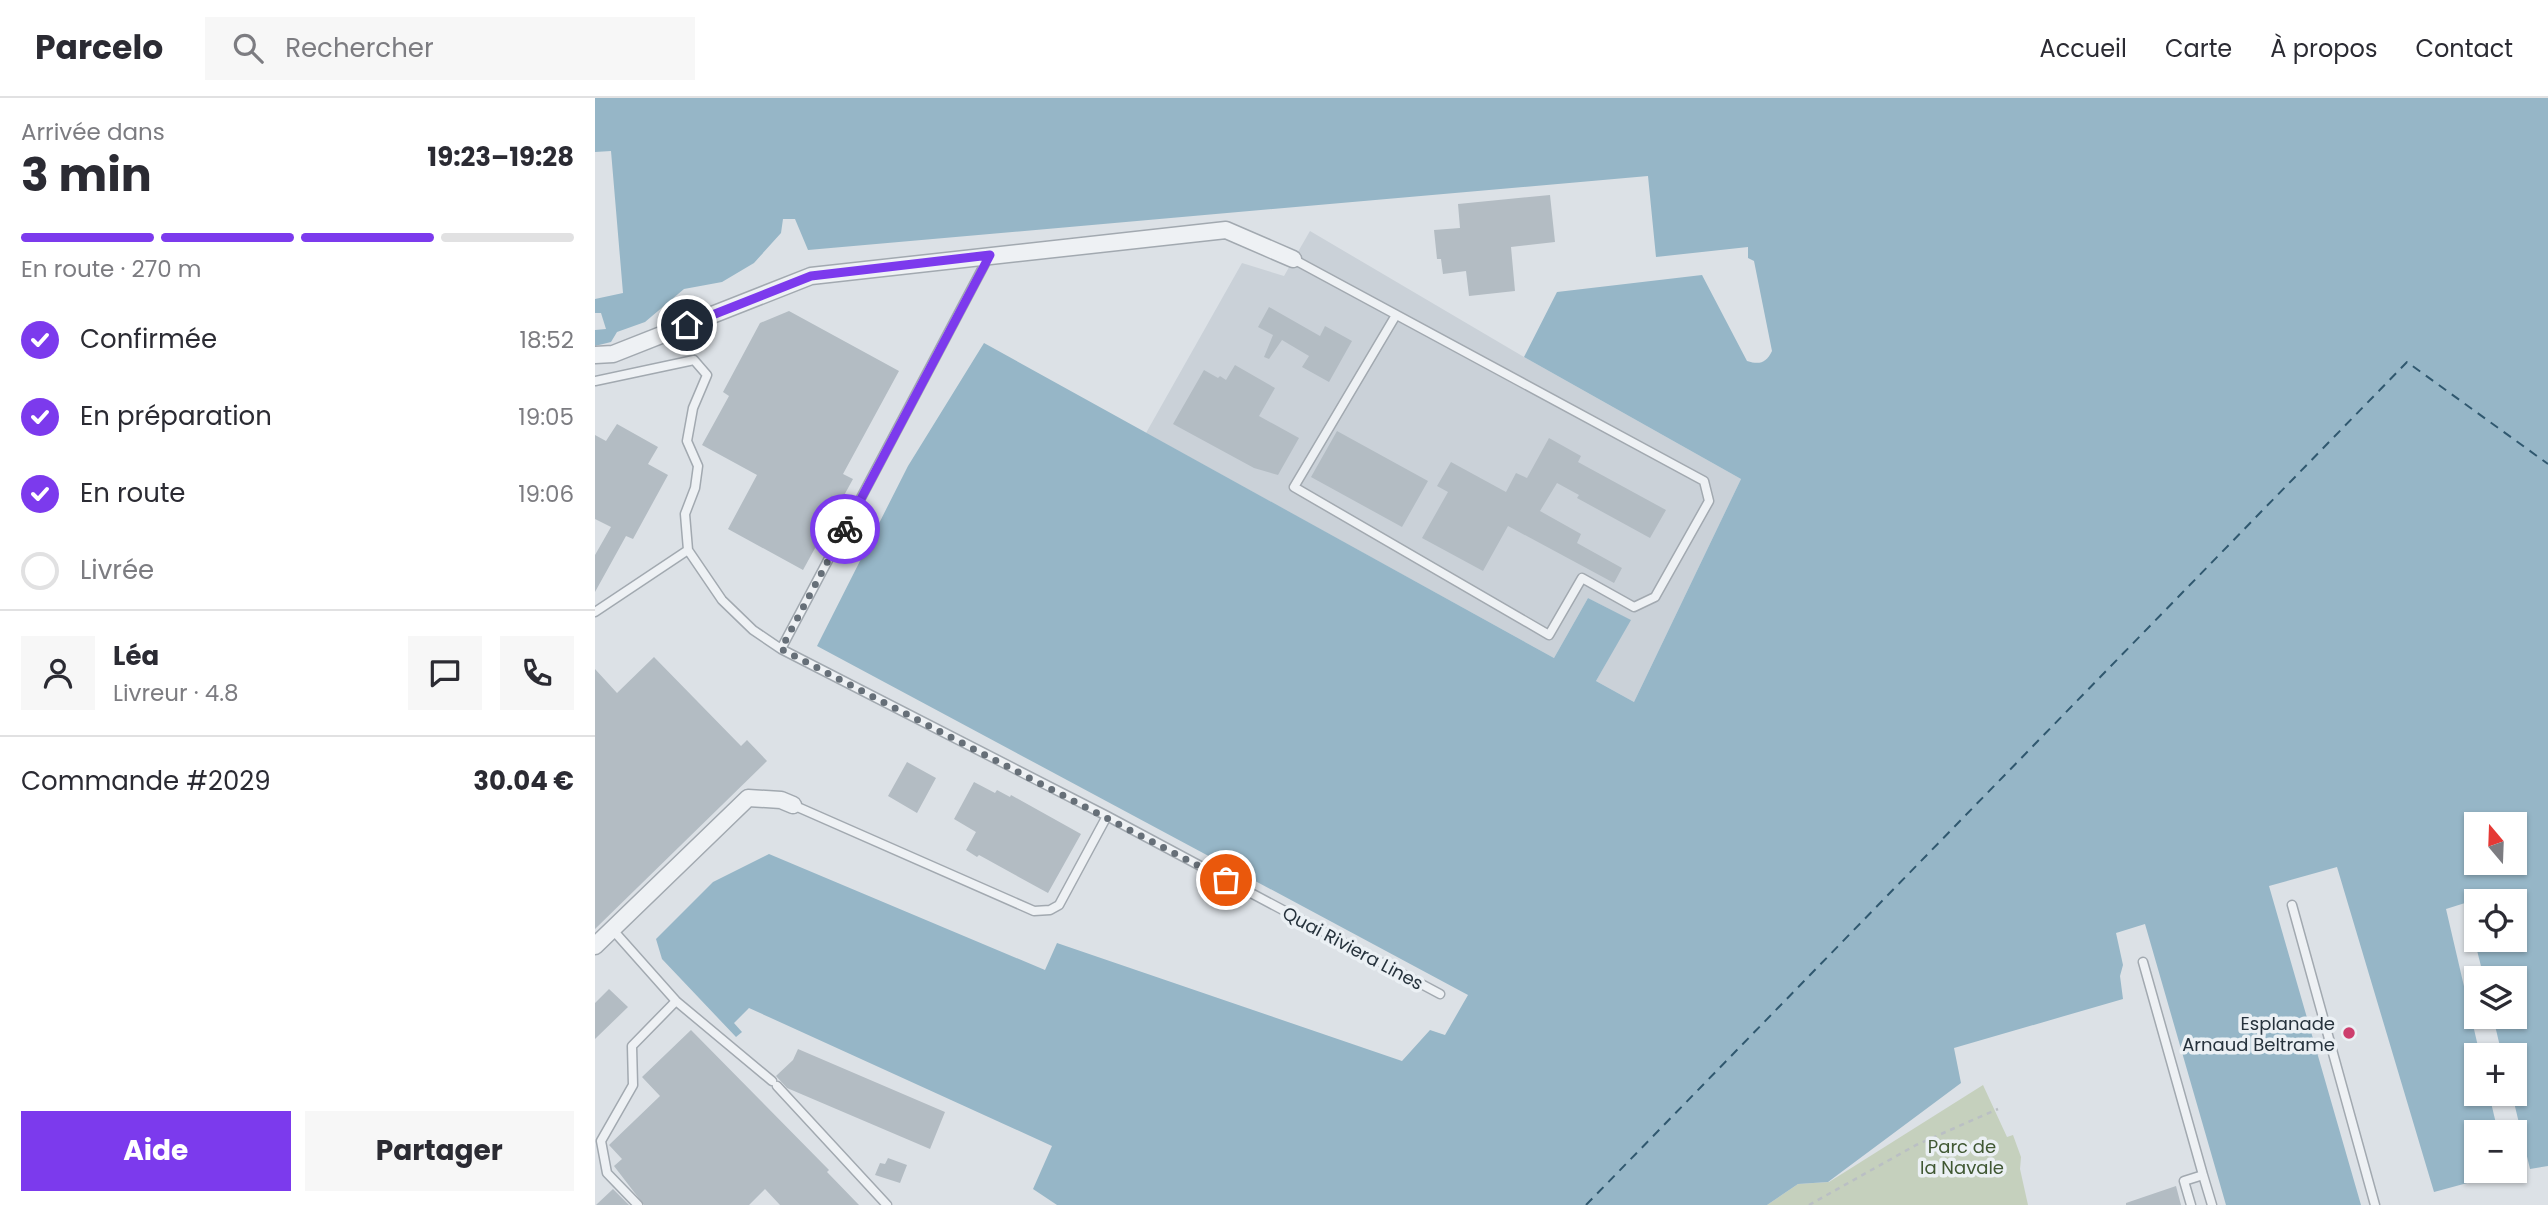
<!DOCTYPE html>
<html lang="fr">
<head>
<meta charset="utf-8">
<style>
	:root { --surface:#fff; --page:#f7f7f7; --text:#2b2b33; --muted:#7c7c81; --line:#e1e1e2; --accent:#7c3aed }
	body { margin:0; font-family:Poppins,sans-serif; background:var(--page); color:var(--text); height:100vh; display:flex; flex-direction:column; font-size:26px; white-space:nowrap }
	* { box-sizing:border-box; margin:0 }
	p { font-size:23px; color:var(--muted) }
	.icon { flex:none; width:38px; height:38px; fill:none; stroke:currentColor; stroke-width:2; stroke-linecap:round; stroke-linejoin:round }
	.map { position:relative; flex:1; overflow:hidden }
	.details { display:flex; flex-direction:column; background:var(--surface); width:595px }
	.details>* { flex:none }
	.needle { width:46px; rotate:341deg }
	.controls { position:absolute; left:1869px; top:714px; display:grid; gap:14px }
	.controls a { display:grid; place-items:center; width:63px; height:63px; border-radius:0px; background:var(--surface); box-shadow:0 2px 5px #0004; font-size:35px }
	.pin { position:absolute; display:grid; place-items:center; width:60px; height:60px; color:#fff; margin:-30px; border:4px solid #fff; border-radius:50%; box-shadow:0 2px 7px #0007 }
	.courier { position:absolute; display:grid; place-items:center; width:70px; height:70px; margin:-35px; border:5px solid #7c3aed; border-radius:50%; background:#fff; color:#222; box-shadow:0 2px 9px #0007 }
	.head em { font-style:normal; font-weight:700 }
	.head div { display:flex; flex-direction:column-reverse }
	.head { display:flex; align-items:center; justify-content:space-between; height:119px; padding:0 21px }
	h1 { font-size:46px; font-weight:700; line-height:52px }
	.bar { display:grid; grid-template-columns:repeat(4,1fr); gap:10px 7px; align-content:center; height:84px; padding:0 21px }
	.bar i { height:9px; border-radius:5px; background:var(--line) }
	.bar .active { background:var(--accent) }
	.bar p { grid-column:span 4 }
	.line { display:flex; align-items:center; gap:18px; padding:0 21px; border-top:2px solid var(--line) }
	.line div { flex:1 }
	.round { display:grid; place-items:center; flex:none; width:74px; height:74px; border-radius:0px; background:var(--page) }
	ol { padding:0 21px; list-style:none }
	li { display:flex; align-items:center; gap:21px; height:77px }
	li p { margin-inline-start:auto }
	li .icon { padding:7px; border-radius:50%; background:var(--accent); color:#fff; stroke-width:4 }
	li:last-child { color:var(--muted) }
	li i { width:38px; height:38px; border:4px solid var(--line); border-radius:50% }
	.cta { display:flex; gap:14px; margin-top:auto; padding:14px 21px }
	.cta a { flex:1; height:80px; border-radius:0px; background:var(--accent); color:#fff; font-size:28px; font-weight:700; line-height:80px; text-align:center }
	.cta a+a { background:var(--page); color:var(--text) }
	header { display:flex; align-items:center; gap:42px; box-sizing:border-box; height:98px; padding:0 35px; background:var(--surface); border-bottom:2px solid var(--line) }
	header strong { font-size:33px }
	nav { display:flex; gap:38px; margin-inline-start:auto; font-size:24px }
	.search { width:490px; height:63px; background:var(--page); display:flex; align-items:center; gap:18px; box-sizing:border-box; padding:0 24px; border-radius:0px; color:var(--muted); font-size:26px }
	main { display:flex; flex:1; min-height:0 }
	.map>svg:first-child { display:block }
	.built { fill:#cad1d8 }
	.green { fill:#c5d0bd }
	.water { fill:#96b6c7; fill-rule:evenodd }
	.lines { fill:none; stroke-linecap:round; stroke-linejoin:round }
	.ferry { stroke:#30586f; stroke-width:2; stroke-dasharray:9 7; stroke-linecap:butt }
	.building { fill:#b3bcc3 }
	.service-casing { stroke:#a2a9b0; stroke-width:11 }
	.minor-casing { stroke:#a2a9b0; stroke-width:19 }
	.path { stroke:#babfc4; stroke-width:2.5; stroke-dasharray:5 5; stroke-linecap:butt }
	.service { stroke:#eef1f4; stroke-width:8 }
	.minor { stroke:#eef1f4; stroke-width:16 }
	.done { stroke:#666f78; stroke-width:7; stroke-dasharray:0 12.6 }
	.route { stroke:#7c3aed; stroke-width:9 }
	.poi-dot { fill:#cd3e6d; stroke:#ebf0f4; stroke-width:2.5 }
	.labels { text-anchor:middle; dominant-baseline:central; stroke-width:7; stroke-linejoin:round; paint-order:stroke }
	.street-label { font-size:18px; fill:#26323c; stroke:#ebf0f4 }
	.poi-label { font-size:18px; fill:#26323c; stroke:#ebf0f4; text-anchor:end }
	.park-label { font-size:18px; fill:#405833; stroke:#ebf0f4 }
</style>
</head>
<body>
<header>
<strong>Parcelo</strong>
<div class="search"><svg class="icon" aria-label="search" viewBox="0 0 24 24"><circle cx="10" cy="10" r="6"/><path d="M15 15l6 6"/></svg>Rechercher</div>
<nav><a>Accueil</a><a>Carte</a><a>À propos</a><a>Contact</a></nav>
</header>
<main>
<section class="details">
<div class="head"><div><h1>3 min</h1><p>Arrivée dans</p></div><em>19:23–19:28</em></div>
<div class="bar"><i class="active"></i><i class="active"></i><i class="active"></i><i></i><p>En route · 270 m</p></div>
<ol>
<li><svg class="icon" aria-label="check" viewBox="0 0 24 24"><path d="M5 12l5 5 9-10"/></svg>Confirmée<p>18:52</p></li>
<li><svg class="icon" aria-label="check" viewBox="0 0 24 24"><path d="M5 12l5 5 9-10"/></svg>En préparation<p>19:05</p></li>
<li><svg class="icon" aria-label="check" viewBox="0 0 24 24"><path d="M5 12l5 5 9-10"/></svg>En route<p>19:06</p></li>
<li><i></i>Livrée</li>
</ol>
<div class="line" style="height:126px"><a class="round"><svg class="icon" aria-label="person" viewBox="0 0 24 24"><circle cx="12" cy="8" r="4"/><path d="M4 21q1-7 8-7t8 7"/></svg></a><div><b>Léa</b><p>Livreur · 4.8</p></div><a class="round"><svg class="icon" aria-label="chat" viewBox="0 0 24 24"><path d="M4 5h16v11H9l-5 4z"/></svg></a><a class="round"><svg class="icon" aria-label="phone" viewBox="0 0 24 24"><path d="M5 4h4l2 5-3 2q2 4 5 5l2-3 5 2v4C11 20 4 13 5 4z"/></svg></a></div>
<div class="line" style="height:91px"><div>Commande #2029</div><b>30.04 €</b></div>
<div class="cta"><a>Aide</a><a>Partager</a></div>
</section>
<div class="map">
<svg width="1953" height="1107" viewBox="0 0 1953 1107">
	<rect width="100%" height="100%" fill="#dce1e6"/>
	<path class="built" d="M715,133L929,259L1146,381L1039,604L1001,583L1035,522L993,500L959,560L551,335L647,165L689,178Z"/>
	<path class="green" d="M1388,987L1412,1039L1418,1037L1426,1059L1425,1071L1433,1107H1172L1203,1086L1234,1084Z"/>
	<path class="water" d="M0,0H1953V1068L1935,1071L1917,996H1920V957H1907L1898,919H1920V880H1889L1870,805L1851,811L1885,957H1881V996H1894L1903,1034H1881V1073L1913,1074L1839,1094L1742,769L1674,788L1766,1107H1631L1550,826L1521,835L1528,867L1525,878L1528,901L1359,950L1366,985L1233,1084L1203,1086L1172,1107H462L438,1091L457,1048L154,910L139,925L147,934L141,939L67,861L61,841L118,784L174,756L450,872L462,845L807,963L835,932L850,937L873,897L222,548L313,368L389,245L959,560L993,500L1036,522L1001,583L1039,604L1146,381L929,259L962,194L1107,177L1152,263C1165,267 1171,265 1177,253L1159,163L1153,160V149L1061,159L1053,78L213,152L200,121H188L186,135L159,165L127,184L89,191L50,224L22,234L16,244L0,248V232L11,231L6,215H0V201L28,195L16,53L0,54ZM1881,726H1920V765H1881ZM1881,803H1920V842H1881Z"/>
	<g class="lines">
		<path class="ferry" d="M991,1107L1812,264L1953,366"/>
	</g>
	<path class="building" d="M955,97L960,144L916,149L920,193L874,198L871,173L848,176L846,161H842L839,132L865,130L863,106Z
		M674,209L725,238L730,228L757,243L734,284L707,269L714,258L687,242L674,261L669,259L678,237L663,229Z
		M194,213L304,273L248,376L258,381L208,472L133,431L162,377L107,347L134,298L128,294L165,225Z
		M640,267L680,290L664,318L704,340L683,377L659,370L578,326L609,272L623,280L625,278L631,282Z
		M22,326L63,349L53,366L73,377L38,441L31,438L0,494V457L16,429L0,421V337L11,343Z
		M742,333L833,383L807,429L716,379Z
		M954,340L986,358L983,364L1071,412L1055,440L982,400L984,397L962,385L945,413L986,436L982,445L1027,470L1019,485L913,428L888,473L827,440L853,394L842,388L856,364L911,394L921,375L932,380Z
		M59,559L146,648L152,642L172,663L0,831V571L22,595Z
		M312,664L341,680L322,715L293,698Z
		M379,684L400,695L402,692L415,699L416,697L486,736L453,795L384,757L382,759L371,752L381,734L359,721Z
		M14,891L33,909L0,941V905Z
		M96,932L234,1072L232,1074L264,1107H185L170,1091L154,1107H49L19,1068L27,1061L14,1047L65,998L47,979Z
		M203,951L350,1014L335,1051L192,990L181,978L198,962Z
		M293,1060L312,1067L305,1085L280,1077L285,1065L290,1066Z
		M1581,1088L1586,1107H1531V1105Z
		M18,1091L34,1107H1Z"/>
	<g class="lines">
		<g class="service-casing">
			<path id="service" d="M698,161L1109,383L1114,403L1060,499L1039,509L987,480L954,537L699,389L801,217
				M0,283L99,262L112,277L98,310L92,343L103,368L100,390L90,416L93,452
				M0,514L93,452L127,502L158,532L186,551L512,718L845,896
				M186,551L394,158
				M198,707L439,813L455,812L464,807L512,718
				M1697,807L1780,1107
				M17,831L81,903L177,983
				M1548,864L1608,1077L1589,1083L1596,1107
				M182,988L292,1107
				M1608,1077L1617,1107
				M43,1107L12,1075L6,1043L38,987L37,948L81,903"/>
		</g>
		<g class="minor-casing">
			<path id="minor" d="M0,257L18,256L216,178L631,132L698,161
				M0,848L153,700L186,702L198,707"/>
		</g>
		<path class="path" d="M1214,1107L1321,1047L1403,1011"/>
		<use href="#service" class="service"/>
		<use href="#minor" class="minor"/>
	</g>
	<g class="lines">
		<path class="done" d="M250,431L186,551L631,782"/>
		<path class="route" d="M92,227L216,178L395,157L250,431"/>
	</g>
	<circle class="poi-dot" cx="1754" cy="935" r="7"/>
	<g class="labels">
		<g class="street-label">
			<text transform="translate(758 850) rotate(28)">Quai Riviera Lines</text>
		</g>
		<g class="poi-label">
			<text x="1740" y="925">Esplanade<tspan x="1740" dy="21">Arnaud Beltrame</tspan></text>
		</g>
		<g class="park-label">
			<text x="1367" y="1048">Parc de<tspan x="1367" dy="21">la Navale</tspan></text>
		</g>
	</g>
</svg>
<div class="controls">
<a><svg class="needle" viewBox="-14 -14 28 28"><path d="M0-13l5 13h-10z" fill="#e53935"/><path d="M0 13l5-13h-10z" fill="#7c7c81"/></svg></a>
<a><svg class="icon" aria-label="locate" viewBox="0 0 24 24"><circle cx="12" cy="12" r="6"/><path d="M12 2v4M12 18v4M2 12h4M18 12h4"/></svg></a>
<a><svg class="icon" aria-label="layers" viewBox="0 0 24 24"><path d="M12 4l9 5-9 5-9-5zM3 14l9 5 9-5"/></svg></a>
<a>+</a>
<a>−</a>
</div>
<div class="pin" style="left:631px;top:782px;background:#ea580c"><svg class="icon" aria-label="bag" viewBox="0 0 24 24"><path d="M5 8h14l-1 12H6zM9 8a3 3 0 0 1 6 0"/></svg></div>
<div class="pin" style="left:92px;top:227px;background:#1f2937"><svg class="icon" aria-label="home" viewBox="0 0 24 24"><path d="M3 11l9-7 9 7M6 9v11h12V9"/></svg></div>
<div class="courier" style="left:250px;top:431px"><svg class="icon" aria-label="bike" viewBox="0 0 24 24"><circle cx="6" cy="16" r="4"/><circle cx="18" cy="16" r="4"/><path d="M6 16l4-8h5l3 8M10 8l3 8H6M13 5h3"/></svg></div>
</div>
</main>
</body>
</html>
